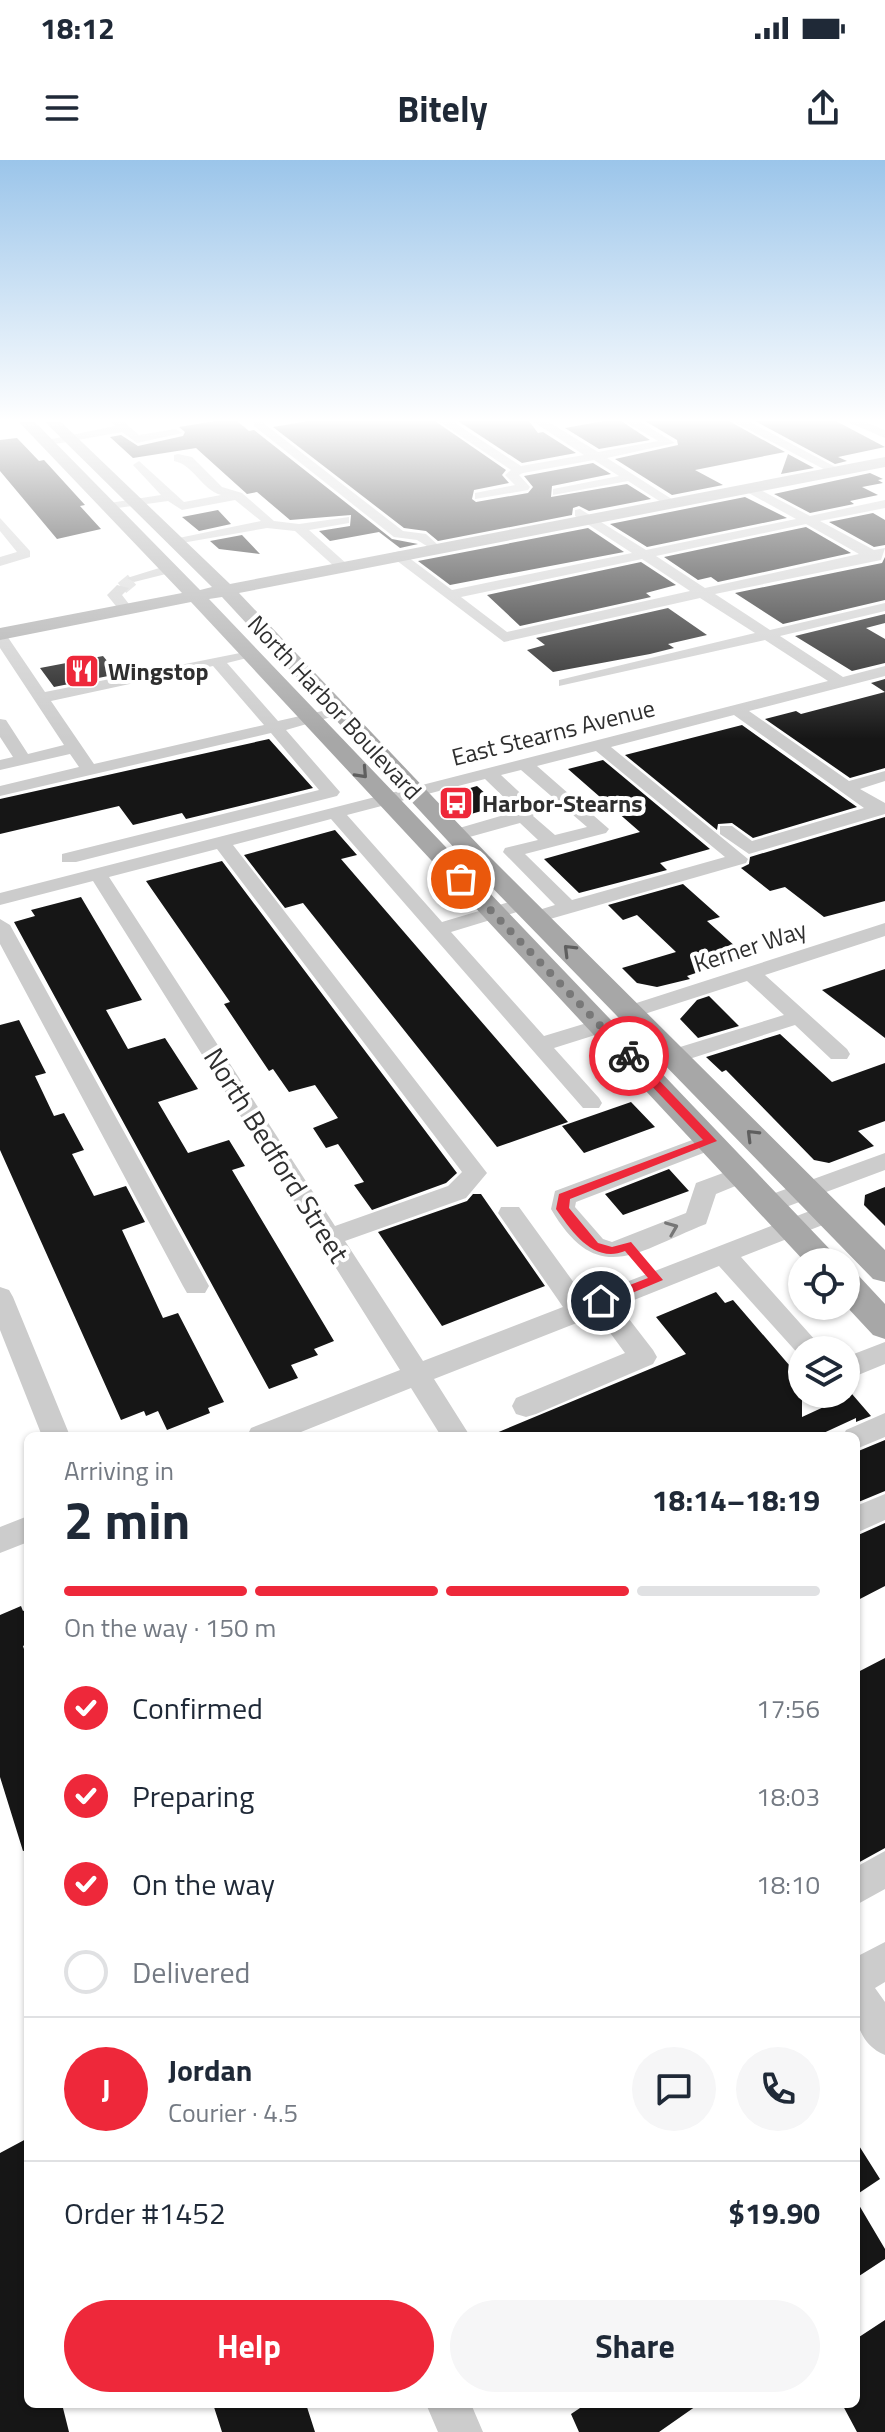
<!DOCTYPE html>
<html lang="en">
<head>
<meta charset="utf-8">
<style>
	:root { --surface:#fff; --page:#f6f6f7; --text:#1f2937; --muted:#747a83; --line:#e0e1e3; --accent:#ee283a }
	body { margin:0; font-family:"Titillium Web",sans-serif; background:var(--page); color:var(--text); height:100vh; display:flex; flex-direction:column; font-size:30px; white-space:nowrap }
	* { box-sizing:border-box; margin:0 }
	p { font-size:26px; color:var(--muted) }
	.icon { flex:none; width:44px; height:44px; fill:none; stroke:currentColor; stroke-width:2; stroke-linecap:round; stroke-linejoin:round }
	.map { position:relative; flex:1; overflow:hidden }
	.drawer { position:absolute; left:24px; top:1272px; width:836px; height:976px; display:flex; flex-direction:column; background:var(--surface); border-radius:12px; box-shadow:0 2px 6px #0004 }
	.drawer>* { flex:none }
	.controls { position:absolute; left:788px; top:1088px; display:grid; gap:16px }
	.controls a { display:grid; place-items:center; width:72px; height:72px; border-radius:50%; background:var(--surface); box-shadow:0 2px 6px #0004; font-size:40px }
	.pin { position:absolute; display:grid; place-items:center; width:68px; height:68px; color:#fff; margin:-34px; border:4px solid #fff; border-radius:50%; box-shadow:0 2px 8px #0007 }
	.courier { position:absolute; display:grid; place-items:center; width:80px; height:80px; margin:-40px; border:6px solid #ee283a; border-radius:50%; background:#fff; color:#222; box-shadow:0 2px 10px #0007 }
	.overview em { font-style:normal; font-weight:700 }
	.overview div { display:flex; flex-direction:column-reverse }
	.overview { display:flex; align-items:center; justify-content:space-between; height:136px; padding:0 40px }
	h1 { font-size:52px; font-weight:700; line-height:60px }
	.bar { display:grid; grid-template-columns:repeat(4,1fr); gap:12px 8px; align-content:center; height:96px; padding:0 40px }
	.bar i { height:10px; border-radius:6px; background:var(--line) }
	.bar .active { background:var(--accent) }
	.bar p { grid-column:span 4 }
	.line { display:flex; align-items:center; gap:20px; padding:0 40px; border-top:2px solid var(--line) }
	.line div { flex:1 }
	.round { display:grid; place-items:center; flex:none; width:84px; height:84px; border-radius:42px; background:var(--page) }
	ol { padding:0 40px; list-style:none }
	li { display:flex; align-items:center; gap:24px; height:88px }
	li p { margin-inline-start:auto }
	li .icon { padding:8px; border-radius:50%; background:var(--accent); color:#fff; stroke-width:4 }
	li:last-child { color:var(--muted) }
	li i { width:44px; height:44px; border:4px solid var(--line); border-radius:50% }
	.primary-button { display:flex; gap:16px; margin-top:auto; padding:16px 40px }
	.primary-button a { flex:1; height:92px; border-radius:48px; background:var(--accent); color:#fff; font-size:32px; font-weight:700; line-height:92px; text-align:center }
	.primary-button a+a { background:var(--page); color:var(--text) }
	.status { display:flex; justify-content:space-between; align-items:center; height:56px; padding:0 40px; background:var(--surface); direction:ltr }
	.status svg { height:22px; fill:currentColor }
	header { display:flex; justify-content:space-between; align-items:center; height:104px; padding:0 40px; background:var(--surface); font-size:36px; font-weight:700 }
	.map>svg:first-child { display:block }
	.building { fill:#161616 }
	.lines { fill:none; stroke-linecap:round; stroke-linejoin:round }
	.minor-tunnel { stroke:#d5d5d5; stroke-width:13; stroke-dasharray:13 7; stroke-linecap:butt }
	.minor { fill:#ccc; fill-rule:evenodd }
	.major { fill:#a7a7a7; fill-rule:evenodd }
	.oneway { stroke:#5f5f5f }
	.oneway2 { stroke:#767676 }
	.route { fill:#ee283a }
	.done { stroke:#787878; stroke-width:8; stroke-dasharray:0 14.4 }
	.labels { text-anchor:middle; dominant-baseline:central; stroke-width:8; stroke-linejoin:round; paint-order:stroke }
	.far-poi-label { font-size:24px; font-weight:bold; fill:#2f2f2f; stroke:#fff; text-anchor:start }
	.far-street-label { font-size:24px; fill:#2f2f2f; stroke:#fff }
	.street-label { font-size:28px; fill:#2f2f2f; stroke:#fff }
</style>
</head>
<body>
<div class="status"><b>18:12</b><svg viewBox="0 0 49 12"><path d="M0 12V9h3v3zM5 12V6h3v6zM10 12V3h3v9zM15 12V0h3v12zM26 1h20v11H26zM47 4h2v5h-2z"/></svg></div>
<header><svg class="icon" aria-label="menu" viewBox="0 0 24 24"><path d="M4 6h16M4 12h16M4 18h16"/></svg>Bitely<svg class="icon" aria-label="share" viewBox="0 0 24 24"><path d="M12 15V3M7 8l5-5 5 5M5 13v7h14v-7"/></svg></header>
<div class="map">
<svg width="885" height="2272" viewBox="0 0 885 2272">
	<rect width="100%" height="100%" fill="#fff"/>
	<path class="building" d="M216,261H237L249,271L254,270L392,379L418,384L400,388L379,372L330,381L319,371L350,366L351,355L290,360L257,332L247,334L196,288L133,298L110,277L121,275L138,286L183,276L185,272L179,267Z
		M308,261H435L506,310L502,315L509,323L474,330L472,339L476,342L528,333L533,327L524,316L593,303L611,314L552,326L551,337L627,324L651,339L589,351L579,346L573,348L572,355L438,381L426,371L404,368L273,267Z
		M458,261H529L538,273L543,272L576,293L522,303Z
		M604,261H621L650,280L599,289L565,268Z
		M645,261H729L785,292L695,310L723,325L672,335L615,299L678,285L677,280Z
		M755,261H836L885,287L838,297L847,301L835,304Z
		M17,278L39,301L44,300L85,345L80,346L101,369L57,379L0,311V280Z
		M788,294L814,308L781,314Z
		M870,313L883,319L878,320L883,323L862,327L878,335L850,341L854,344L810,353L774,334Z
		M745,337L787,358L647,387L610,364Z
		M218,350L231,364L199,371L182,357Z
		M873,353L885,360V385L874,387L829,362Z
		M806,367L851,393L718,422L711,417L698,420L664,397Z
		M588,368L624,392L450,425L418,401Z
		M242,375L260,394L219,389L210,381Z
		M885,397V440L783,464L735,433L882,403Z
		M641,402L676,425L646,433L651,437L520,466L487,435Z
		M668,448L707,475L668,484L674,488L650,494L553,512L527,490L545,485L536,478Z
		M885,454V463L866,468L885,479V503L852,511L795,476Z
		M103,496L118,514L54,527L40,508Z
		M885,519V608L850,618L765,559L796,551L801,554L885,532L871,523Z
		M742,565L857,647L753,678L732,663L718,664L717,670L625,595Z
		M269,579L313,628L186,659L182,653L133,665L119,646L0,674V639Z
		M603,600L710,689L660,703L667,710L579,733L544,699L640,672L568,609Z
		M477,626L499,646L471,654L450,634Z
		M885,657V741L824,757L785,727L770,731L741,708L749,704L750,697Z
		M335,670L357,695L341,699L568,962L497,987L303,743L285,748L244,695Z
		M222,701L457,1013L446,1023L372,1050L354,1025L364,1022L338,984L326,988L313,968L338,958L315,925L289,932L273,909L269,911L224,844L230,842L146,721Z
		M683,724L720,757L707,761L746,796L687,816L690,819L657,827L637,823L622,808L676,792L637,755L623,760L608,745Z
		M81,737L142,840L106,850L128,889L165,878L198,929L158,942L188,993L229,980L245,1006L232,1010L334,1181L314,1189L318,1195L291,1205L298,1218L269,1229L14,762L35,756L31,750Z
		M885,809V878L822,830Z
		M709,836L739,866L698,878L680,859L697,840Z
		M19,860L46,913L35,916L54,956L64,953L84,990L72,994L94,1036L126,1026L145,1062L122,1070L163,1158L178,1153L224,1242L208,1248L210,1253L167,1270L158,1251L146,1256L144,1251L121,1260L0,990V865Z
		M780,874L832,922L885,903V961L858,971L874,986L829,1003L814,1000L726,910L722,912L706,897Z
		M631,942L655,967L584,993L562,966Z
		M669,1009L689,1031L623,1055L605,1034Z
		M885,1027V1066L864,1045L865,1035Z
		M473,1034H481L545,1126L442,1166L378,1072L467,1041Z
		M716,1132L725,1143L733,1140L802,1220V1257L852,1234L871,1256L856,1262V1258L817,1276H489L686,1194L656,1157Z
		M885,1280V1331L856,1343V1292Z
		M885,1363V1426L856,1441V1376Z
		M21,1446L23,1451L28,1449V1483L23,1486L28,1501V1690L23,1691L0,1617V1455Z
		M885,1498V1688L856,1704V1513Z
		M28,1978V2244H62L69,2272H0V1993Z
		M856,1981L880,2019L856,2035Z
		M856,2040L885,2089V2099L856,2118Z
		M885,2160V2272H857L842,2244H856V2179Z
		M213,2244H306L315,2272H222Z
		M586,2244H699L659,2272H579L571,2254Z"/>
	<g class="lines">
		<path class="minor-tunnel" d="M122,428L134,418"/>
		<path class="minor" d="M110,261H123L139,275L176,269L182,273L137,283L122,272L44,286L38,282L115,266Z
			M438,261H452L521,306L584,295L532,261H547L598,292L658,281L624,261H639L675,283L607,298L678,343L667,346L628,321L553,335V329L619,316L594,300L523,313L519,315L530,327L528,330L475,339V333L515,325L505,315L511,310Z
			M732,261H748L843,311L833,314Z
			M845,261H862L885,270V278Z
			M254,262H262L403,371L426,374L437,384L430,388L417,380L394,377L254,266Z
			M178,294L192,297L222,327L242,333L274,361L299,364L349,357V363L309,370L348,405L336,408L295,371L267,368L176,384L169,380L261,361L235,340L182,350L168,341L103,350V344L161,335L133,305L139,301L184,342L221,335C201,329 194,305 174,301V295Z
			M749,324L810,356L885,340V348L820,361L874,390L885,388L881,400L715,434L770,470L885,443V451L780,476L843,517L885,506V516L749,551L849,621L885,611V621L860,629L885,643V654L749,694L720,674V666H732L752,681L864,648L734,555L611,587L748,699L746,703L536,763L529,761L526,757L529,753L555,745L503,692L505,688L538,680L520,663L455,681L446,675L449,671L518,651L485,619L347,655L442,762L516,740H530L533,744L530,748L451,772L544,876L600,859L608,861L611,866L608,871L554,888L599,938L602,943L599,948H583L331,659L233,685L487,1013L466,1038L345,1081L423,1201L563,1147L498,1053L501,1047H519L585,1138L820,1047H838L841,1053L838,1059L741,1097L824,1190H802L801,1197L719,1106L619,1146L653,1190L657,1197L653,1204L536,1254L526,1257L516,1254L512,1246L516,1238L625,1193L597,1155L434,1219L470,1276H441L411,1228L291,1276H247L251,1268L400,1210L93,721L0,745V733L828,521L765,480L559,526V520L755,473L700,438L504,482L388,394L400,391L452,430L632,393L575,356V350L580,349L646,390L796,359L745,331V325ZM806,364L859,394L705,428L656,396ZM642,399L690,431L507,472L461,437ZM596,591L725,697L572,740L525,694L606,673L609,669L537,606ZM521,610L587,667L555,675L533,656L537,650L534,646L501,615ZM217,689L462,1012L448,1026L335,1066L109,717Z
			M0,358L30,391V397L0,406V397L17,392L0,371Z
			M169,405L174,406V412L134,422L127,418Z
			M117,425L129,428L122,435L132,448L130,451H120L107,435Z
			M0,471L5,473L45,532L255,490V496L227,503L278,561L340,547L348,552L286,570L340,632L337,636L76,702H62V694L319,630L271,573L0,636V626L79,607L70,594L0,610V600L13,597L0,577V559L6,560L28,594L64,585L0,488ZM213,506L264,565L94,604L51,541Z
			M0,759L10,765L209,1126L205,1133H187L183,1126L0,784Z
			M885,763V776L765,815L847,889L850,894L847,899H831L795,865L683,901H667L664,896L667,891L784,855L747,821L632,858L621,852L624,847Z
			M711,973L719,975L723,981L719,987L576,1042L575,1047L603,1079L612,1082L686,1053L696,1023L742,1006L750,1008L754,1014L750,1020L716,1034L706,1064C637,1091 598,1129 551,1049L555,1031Z
			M885,993V1010L770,1053L761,1050L758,1044L761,1038Z
			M0,1127L9,1130L13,1137L70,1276H42L0,1170Z
			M885,1182V1204L846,1220V1197Z
			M885,1253V1277L856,1289V1276H843L846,1270Z
			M885,1334V1360L856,1373V1346Z
			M28,1356V1382L0,1393V1367Z
			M885,1691V1729L856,1745V1707Z
			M885,1782V1822L875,1828L885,1842V1895C846,1879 856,1832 856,1797Z
			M426,2244H471L483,2272H438Z"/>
		<path class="major" d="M18,261H34L200,430L212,427L44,261H60L230,424L885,297V307L239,433L489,696L885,1090V1122L873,1119L471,706L222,437L209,439L842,1102H805L191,442L0,480V468L182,433Z
			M846,1112L858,1115L885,1144V1179L873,1175L846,1146Z"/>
	</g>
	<defs><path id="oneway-chevron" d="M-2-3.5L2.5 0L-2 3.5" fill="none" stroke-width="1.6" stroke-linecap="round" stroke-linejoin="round" transform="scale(2)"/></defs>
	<g class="oneway">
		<use href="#oneway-chevron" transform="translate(362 613) rotate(47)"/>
		<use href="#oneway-chevron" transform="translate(569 790) rotate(-135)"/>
		<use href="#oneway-chevron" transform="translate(752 975) rotate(-135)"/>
	</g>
	<use class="oneway2" href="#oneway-chevron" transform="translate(672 1068) rotate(-22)"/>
	<linearGradient id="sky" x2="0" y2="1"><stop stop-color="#9bc5ea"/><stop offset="0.45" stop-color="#fff"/><stop offset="1" stop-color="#fff" stop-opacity="0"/></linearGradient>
	<rect width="885" height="579" fill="url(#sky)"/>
	<path class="route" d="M625,893H633L717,981L570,1039L569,1048L598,1083L612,1087L631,1082L663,1120L601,1146L596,1145V1138L648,1118L625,1091C594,1104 572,1072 556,1049L559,1034L703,980L625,898Z"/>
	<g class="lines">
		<path class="done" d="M461,719L629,896"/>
	</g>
	<defs>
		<g id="restaurant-square" transform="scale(1.8)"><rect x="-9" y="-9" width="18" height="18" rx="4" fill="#ee283a" stroke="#fff"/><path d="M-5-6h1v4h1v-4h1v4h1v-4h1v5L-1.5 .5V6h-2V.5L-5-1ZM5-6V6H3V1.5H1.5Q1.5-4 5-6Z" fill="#fff"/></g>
		<g id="bus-square" transform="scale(1.8)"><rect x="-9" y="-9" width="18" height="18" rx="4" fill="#ee283a" stroke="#fff"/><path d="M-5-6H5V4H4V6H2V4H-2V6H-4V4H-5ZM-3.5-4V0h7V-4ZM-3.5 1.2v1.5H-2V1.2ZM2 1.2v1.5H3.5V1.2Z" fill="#fff"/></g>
	</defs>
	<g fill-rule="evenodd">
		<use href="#restaurant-square" x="82" y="511"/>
		<use href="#bus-square" x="456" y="643"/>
	</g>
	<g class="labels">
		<g class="far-poi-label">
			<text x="108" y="511">Wingstop</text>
			<text x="482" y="643">Harbor-Stearns</text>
		</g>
		<g class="far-street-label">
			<text transform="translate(335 547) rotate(47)">North Harbor Boulevard</text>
			<text transform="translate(553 572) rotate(-14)">East Stearns Avenue</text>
			<text transform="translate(750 786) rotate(-18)">Kerner Way</text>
		</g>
		<g class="street-label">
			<text transform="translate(277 995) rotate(58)">North Bedford Street</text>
		</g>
	</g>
</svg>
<div class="controls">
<a><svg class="icon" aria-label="locate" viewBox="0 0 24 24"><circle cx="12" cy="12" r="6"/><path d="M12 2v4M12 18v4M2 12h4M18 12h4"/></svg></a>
<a><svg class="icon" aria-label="layers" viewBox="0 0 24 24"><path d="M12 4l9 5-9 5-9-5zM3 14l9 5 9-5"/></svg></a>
</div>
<div class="pin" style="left:461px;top:719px;background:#ea580c"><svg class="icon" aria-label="bag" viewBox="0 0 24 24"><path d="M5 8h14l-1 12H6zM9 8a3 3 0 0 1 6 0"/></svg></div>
<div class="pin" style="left:601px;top:1141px;background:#1f2937"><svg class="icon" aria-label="home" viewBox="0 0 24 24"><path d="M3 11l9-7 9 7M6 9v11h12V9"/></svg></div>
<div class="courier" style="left:629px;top:896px"><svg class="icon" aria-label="bike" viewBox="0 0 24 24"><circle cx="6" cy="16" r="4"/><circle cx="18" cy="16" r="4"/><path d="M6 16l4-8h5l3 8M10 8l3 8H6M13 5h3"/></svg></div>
<section class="drawer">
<div class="overview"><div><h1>2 min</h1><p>Arriving in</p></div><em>18:14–18:19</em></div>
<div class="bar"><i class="active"></i><i class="active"></i><i class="active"></i><i></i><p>On the way · 150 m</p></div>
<ol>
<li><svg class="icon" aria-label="check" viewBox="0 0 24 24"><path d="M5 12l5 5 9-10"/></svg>Confirmed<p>17:56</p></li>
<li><svg class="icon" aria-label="check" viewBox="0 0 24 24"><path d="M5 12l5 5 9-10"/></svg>Preparing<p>18:03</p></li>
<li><svg class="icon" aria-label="check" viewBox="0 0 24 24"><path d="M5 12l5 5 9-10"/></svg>On the way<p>18:10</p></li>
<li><i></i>Delivered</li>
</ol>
<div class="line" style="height:144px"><b class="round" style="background:var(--accent);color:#fff">J</b><div><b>Jordan</b><p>Courier · 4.5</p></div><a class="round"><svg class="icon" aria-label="chat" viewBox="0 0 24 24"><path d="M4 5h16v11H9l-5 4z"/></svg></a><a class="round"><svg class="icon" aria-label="phone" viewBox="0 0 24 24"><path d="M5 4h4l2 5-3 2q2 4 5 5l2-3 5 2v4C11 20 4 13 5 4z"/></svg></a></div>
<div class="line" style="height:104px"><div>Order #1452</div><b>$19.90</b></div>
<div class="primary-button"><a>Help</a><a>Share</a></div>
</section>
</div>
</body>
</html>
